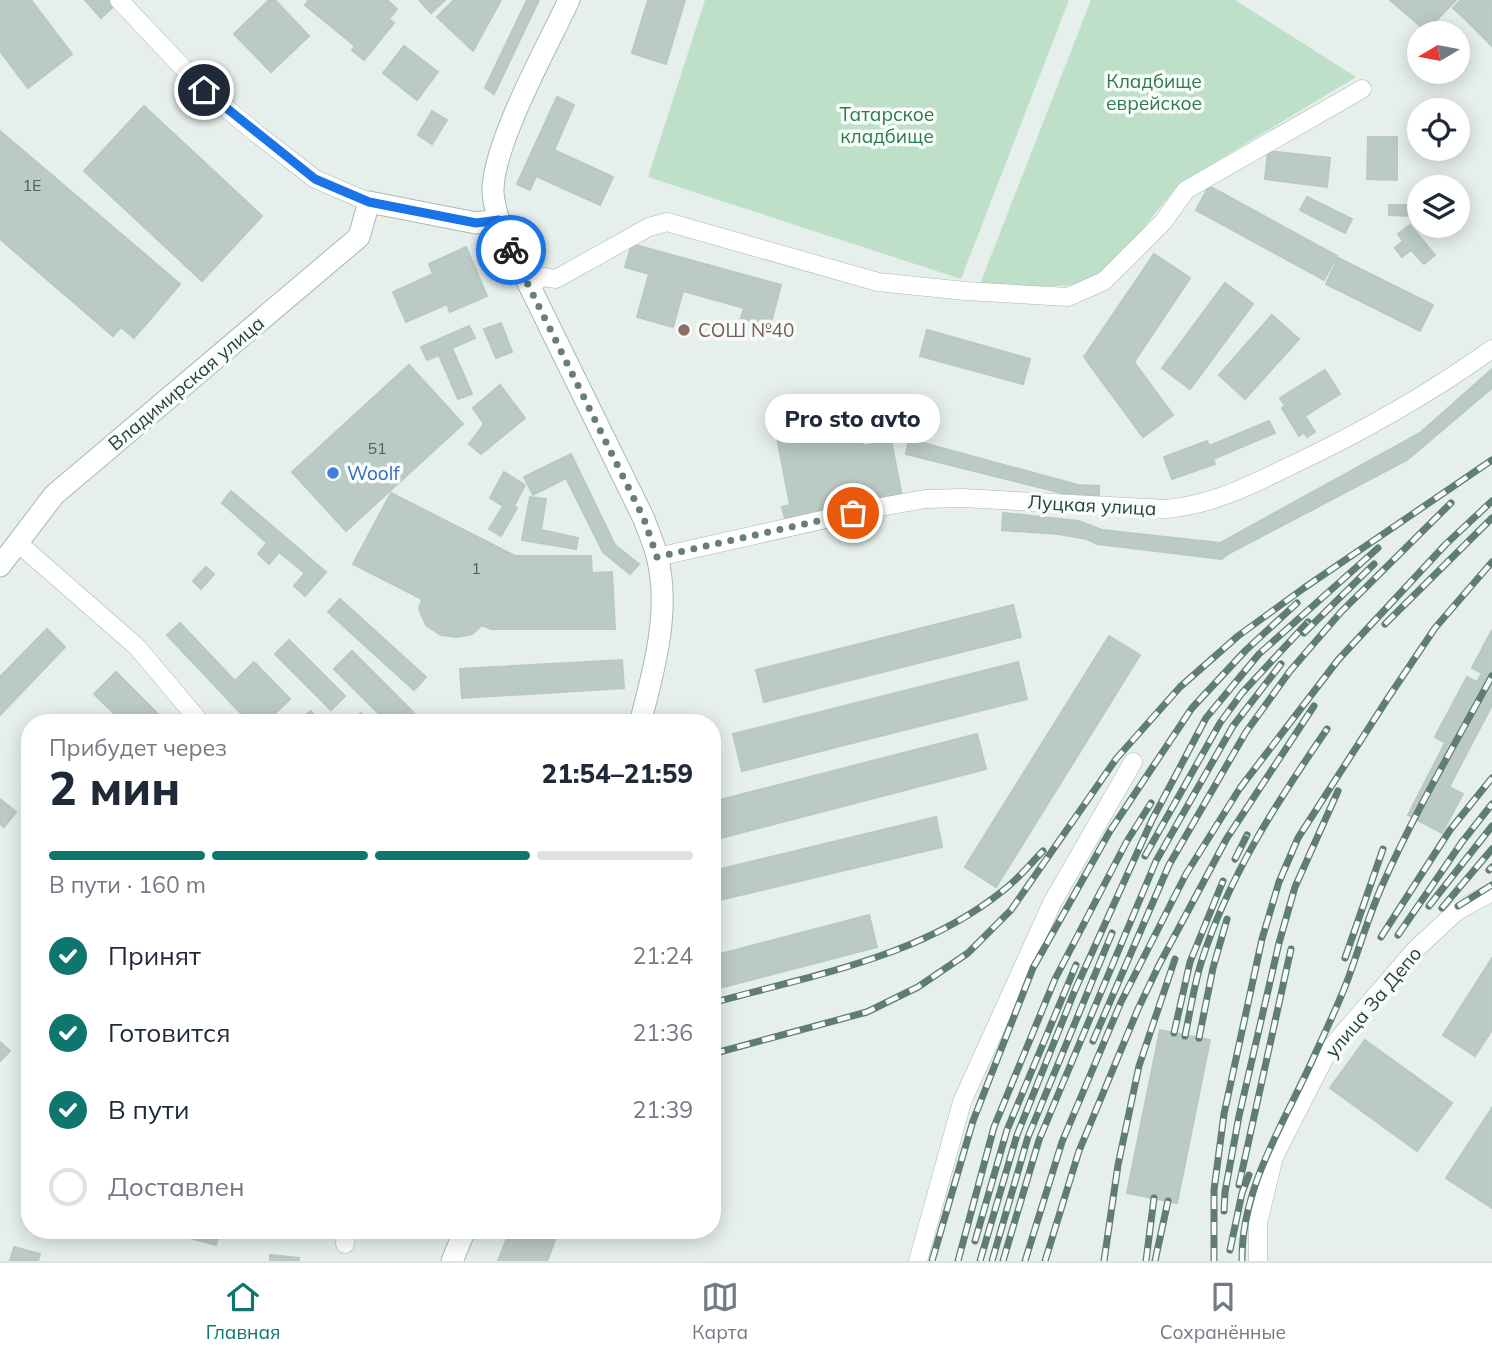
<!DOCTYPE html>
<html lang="ru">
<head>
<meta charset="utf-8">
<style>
	:root { --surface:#fff; --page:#f2f2f3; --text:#1f2937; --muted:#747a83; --line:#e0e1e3; --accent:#0f766e }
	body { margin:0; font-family:Mulish,sans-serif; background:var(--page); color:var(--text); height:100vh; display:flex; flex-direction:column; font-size:26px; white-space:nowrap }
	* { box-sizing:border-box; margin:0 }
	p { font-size:23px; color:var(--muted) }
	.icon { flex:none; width:38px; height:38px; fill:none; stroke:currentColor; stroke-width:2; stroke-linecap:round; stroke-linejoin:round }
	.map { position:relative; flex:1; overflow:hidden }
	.sheet { position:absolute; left:21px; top:714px; width:700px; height:525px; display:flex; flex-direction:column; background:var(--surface); border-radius:28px; box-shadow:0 4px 18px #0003 }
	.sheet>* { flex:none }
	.needle { width:46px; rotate:260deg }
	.fabs { position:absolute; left:1407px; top:21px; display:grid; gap:14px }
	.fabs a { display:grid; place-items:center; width:63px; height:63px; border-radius:50%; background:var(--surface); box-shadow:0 4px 18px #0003; font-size:35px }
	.pin { position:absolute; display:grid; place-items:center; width:60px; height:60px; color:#fff; margin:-30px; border:4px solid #fff; border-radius:50%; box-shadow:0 2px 7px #0007 }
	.courier { position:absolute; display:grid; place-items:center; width:70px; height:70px; margin:-35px; border:5px solid #1a73e8; border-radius:50%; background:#fff; color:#222; box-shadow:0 2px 9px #0007 }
	.bubble { position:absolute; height:49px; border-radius:24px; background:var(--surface); box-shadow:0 4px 18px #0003; font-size:23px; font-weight:800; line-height:49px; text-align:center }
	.head em { font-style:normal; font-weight:800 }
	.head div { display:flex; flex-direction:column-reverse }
	.head { display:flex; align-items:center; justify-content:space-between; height:119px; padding:0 28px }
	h1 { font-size:46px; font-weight:800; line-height:52px }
	.bar { display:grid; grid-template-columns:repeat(4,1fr); gap:10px 7px; align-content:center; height:84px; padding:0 28px }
	.bar i { height:9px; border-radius:5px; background:var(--line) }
	.bar .on { background:var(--accent) }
	.bar p { grid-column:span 4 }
	ol { padding:0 28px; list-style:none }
	li { display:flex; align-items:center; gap:21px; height:77px }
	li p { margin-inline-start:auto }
	li .icon { padding:7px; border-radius:50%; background:var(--accent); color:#fff; stroke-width:4 }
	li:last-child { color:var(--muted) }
	li i { width:38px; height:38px; border:4px solid var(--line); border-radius:50% }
	.tab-bar { display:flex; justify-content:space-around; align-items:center; height:98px; border-top:2px solid var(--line); background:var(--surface); font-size:19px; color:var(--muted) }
	.tab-bar a { display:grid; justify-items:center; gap:4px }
	.tab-bar .on { color:var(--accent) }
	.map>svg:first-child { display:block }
	.green { fill:#bfe0c8 }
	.building { fill:#bbcac4; stroke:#b8c9c2; stroke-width:2 }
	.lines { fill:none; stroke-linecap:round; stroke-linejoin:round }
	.street-casing { stroke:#a8b8b2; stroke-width:19 }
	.secondary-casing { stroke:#a4bbb3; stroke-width:23 }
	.street { stroke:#fff; stroke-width:18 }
	.secondary { stroke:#fff; stroke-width:21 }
	.rail-casing { stroke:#5f7d75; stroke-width:7 }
	.rail { stroke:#f7fbf9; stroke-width:4.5; stroke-dasharray:13; stroke-linecap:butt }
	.done { stroke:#687f78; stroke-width:7; stroke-dasharray:0 12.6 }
	.route { stroke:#1a73e8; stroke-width:9 }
	.education-dot { fill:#8d6e63; stroke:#f7fbf9; stroke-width:2.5 }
	.shop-dot { fill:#3f7fe0; stroke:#f7fbf9; stroke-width:2.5 }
	.labels { text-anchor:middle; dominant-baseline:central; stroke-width:7; stroke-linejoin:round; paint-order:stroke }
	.number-label { font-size:16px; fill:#4a645c }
	.park-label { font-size:19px; fill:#2d7a4b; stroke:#f7fbf9 }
	.education-label { font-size:19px; fill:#785e54; stroke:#f7fbf9; text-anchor:start }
	.street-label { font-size:19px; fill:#24423a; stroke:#f7fbf9 }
	.shop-label { font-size:19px; fill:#366cbe; stroke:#f7fbf9; text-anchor:start }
</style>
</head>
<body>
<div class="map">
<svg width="1492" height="1261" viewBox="0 0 1492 1261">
	<rect width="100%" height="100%" fill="#e6efeb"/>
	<path class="green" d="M705,0H1069L961,279L648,177Z
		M1091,0H1235L1356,77L1179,184L1119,258L1082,285L978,289Z"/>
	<path class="building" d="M0,0H31L72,54L28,88L0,51Z
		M85,0H116L118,2L101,18Z
		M269,0H275L309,36L271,72L234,34Z
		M309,0H387L397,9L389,19L394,23L364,60L352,50L355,46L305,5Z
		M419,0H445L431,13Z
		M454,0H501L473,51L437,17Z
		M527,0H539L494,94L485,88Z
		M648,0H685L666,64L632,53Z
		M1390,0H1456L1426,31Z
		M1461,0H1479L1463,17L1453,8Z
		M1481,0H1492V46L1464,18Z
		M404,46L438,72L417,100L383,73Z
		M557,97L574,105L554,150L613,177L600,205L536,176L530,190L517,184Z
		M144,106L262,216L202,281L84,171Z
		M432,111L447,120L432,144L418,135Z
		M0,131L180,284L134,338L121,327L113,336L0,239Z
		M1368,137H1397V180L1367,179Z
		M1268,151L1330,158L1327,187L1265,179Z
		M1209,186L1337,256L1324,280L1196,210Z
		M1307,197L1352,219L1345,233L1300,210Z
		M1389,205H1412V216L1389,215Z
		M1410,225L1435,255L1424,264L1411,250L1402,257L1395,248L1403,241L1398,234Z
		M632,244L781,285L770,326L741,318L744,308L683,291L673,327L637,317L649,274L625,267Z
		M466,247L487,296L450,312L447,304L406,322L393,292L433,274L429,264Z
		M1154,254L1190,278L1134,362L1173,415L1143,437L1084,357Z
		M1338,258L1433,305L1420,331L1326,284Z
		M1225,283L1253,304L1190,389L1162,368Z
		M1272,315L1299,339L1245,399L1219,375Z
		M501,323L512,352L496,358L484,329Z
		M469,326L475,338L452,348L472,394L458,399L439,355L427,360L421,347Z
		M927,330L1030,359L1023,384L920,356Z
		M409,365L463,424L346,531L292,472Z
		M1492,369V388L1407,460L1228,554L1220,543L1420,433Z
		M1325,370L1340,394L1305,416L1315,432L1307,437L1304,432L1299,436L1282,408L1285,406L1280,398Z
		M500,385L525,418L481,454L469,444L484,424L473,408Z
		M1269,421L1275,433L1213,459L1215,464L1172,479L1164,457L1207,441L1209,446Z
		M858,422L863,446L891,440L902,496L785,519L782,507L790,505L777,438Z
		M909,439L1078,485L1099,486V498L1074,496L906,454Z
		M571,454L615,545L639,564L630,574L603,552L566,478L533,495L524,477Z
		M504,472L525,485L514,506L517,508L501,536L489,529L503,506L490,498Z
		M231,491L326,572L305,596L294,586L305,573L279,552L269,564L258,554L267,543L222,503Z
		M391,493L515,556H591L592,573L612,572L615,629H491L482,625L472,634L457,637L441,635L426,625L419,609L422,599L353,564Z
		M530,497L546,499L541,530L578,538L576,549L522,540Z
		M1003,513L1079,521L1102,530L1220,543L1228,554L1222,559L1097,544L1087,539L1058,534L1002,530Z
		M206,567L214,574L201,589L193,581Z
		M340,599L426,677L414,690L328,612Z
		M1013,605L1021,637L764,702L756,670Z
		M180,623L235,681L254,662L290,699L265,723H250L167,635Z
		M47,629L65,647L0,715V677Z
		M1492,630V705L1449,787L1463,794L1442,833L1408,815L1445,743L1435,737L1467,677L1477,682L1482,673L1472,668Z
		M1109,636L1140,655L996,887L965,867Z
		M289,640L345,696L331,710L275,654Z
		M352,651L418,717L412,723H388L334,669Z
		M622,660L624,688L462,698L460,669Z
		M1018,662L1027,699L742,771L733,734Z
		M116,672L167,723H124L94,694Z
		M311,711L320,723H300L298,720Z
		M361,713L368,723H349L348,721Z
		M977,734L986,769L721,838L712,802Z
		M30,778V793L22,786Z
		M0,799L16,812L4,827L0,824Z
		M936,817L942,847L712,902V871Z
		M869,915L877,947L712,990V956Z
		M1492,958V1030L1475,1056L1443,1035Z
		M1160,1030L1210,1040L1177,1203L1127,1193Z
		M1365,1040L1452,1103L1417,1151L1330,1088Z
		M0,1042L10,1051L0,1061Z
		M1492,1108V1208L1446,1178Z
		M161,1230H220L216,1245Z
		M510,1230H544L557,1235L547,1261H498Z
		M14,1247L40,1254L38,1261H10Z
		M270,1255L299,1258V1261H270Z"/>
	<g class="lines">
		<g class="street-casing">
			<path id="street" d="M119,0L204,90L256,133L315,179L369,202
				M528,286L543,277L556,279L649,227L667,222L878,282L965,291L1068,297L1104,281L1163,222L1186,190L1362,89
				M18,543L137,647L201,723
				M657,557L875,508L925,499L962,498L1166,509C1212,505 1251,485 1292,465C1362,432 1429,394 1492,349
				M345,1244L346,1230
				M918,1261L962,1102L1052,903L1133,762
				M1258,1261V1223L1274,1157L1328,1051L1415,950L1457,911L1492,892"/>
		</g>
		<g class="secondary-casing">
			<path id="secondary" d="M569,0C548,45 491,147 493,193C494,205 498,218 502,230L644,519C648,531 654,543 657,556C671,609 654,671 640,723
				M0,566L54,495L359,237L369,202L476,223L499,220
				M452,1261L465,1230"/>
		</g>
		<use href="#street" class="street"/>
		<use href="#secondary" class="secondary"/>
		<g class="rail-casing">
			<path id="rail" d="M1385,624L1492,518
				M1304,633L1374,564
				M1145,856L1220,723L1242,693L1308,622
				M1235,859L1247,835
				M1489,870L1492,867
				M1429,906L1492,826
				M1458,906L1492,885
				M1442,908L1492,849
				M1398,935L1462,842L1492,804
				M1381,937L1450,830L1492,778
				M1345,958L1383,849
				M712,1003C813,975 922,957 1005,889C1019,878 1031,863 1043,851
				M1174,1033L1190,962L1223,881
				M1185,1036C1190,1012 1194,986 1201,963C1228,877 1277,802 1327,729
				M1199,1038L1213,968L1227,919
				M1093,1041L1169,865L1246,732L1290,671L1341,612L1451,503
				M712,1054L867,1012L918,987L968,953L1011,910L1116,759L1180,687L1238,636L1304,588L1492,460
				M1239,1185L1291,949
				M1224,1211L1225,1192L1239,1116L1279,943L1295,887L1338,791
				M975,1241L1007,1130L1076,965
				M1230,1250L1242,1193L1249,1175
				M932,1261L973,1121L1033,968L1110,831L1192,708L1246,650L1297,603
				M958,1261L994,1127L1055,979L1127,841L1151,803
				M980,1261L1017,1135L1075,990L1152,820L1206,718L1259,654L1378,548
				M992,1261L1028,1137L1112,933
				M1003,1261L1039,1140L1156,861L1233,726L1281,664
				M1025,1261L1062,1142L1121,1002L1186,874L1240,788L1338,660L1446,544L1492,501
				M1045,1261L1079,1151L1138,1009L1159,965L1227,838L1314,706
				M1104,1261L1118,1165L1139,1066L1175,959
				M1146,1261L1154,1198
				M1155,1261L1168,1201
				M1214,1261V1190L1224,1114L1262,939L1279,882L1298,838L1388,698L1435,628L1492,562
				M1242,1261C1241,1185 1287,1119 1316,1052C1327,1028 1339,1003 1348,979C1359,949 1368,918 1381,888C1413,815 1454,746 1492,676"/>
		</g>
		<use href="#rail" class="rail"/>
	</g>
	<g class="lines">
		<path class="done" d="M511,250L644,519L657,557L853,513"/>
		<path class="route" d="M204,90L315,179L369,202L476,223L499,220L511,250"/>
	</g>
	<circle class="education-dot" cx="684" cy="330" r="7"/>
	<circle class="shop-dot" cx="333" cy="473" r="7"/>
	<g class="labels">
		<g class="number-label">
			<text x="32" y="185">1Е</text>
			<text x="377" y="448">51</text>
			<text x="476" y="568">1</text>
		</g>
		<g class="park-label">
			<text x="1154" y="81">Кладбище<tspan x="1154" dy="22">еврейское</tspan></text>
			<text x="887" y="114">Татарское<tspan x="887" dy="22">кладбище</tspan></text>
		</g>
		<g class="education-label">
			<text x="698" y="330">СОШ №40</text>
		</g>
		<g class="street-label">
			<text transform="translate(186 383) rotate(-40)">Владимирская улица</text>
			<text transform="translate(1092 505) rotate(3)">Луцкая улица</text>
			<text transform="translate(1373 1002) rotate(-50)">улица За Депо</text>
		</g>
		<g class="shop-label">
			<text x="347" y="473">Woolf</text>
		</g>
	</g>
</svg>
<div class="fabs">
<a><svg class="needle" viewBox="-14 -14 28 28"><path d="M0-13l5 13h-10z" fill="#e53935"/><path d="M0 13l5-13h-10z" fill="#747a83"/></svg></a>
<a><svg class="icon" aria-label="locate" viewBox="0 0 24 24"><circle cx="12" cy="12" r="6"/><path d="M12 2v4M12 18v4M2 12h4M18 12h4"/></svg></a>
<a><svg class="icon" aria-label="layers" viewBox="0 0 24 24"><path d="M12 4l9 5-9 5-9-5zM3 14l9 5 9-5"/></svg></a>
</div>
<div class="pin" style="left:853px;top:513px;background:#ea580c"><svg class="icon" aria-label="bag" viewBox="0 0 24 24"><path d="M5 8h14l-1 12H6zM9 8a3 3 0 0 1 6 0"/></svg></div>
<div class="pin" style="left:204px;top:90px;background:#1f2937"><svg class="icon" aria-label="home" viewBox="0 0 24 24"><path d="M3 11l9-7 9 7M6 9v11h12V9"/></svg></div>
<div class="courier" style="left:511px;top:250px"><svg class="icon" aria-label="bike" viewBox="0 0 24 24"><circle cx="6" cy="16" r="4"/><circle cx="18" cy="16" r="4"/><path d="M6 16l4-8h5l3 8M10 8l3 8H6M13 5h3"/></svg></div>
<div class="bubble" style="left:765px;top:394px;width:175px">Pro sto avto</div>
<section class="sheet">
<div class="head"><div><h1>2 мин</h1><p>Прибудет через</p></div><em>21:54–21:59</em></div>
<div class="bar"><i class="on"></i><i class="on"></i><i class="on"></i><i></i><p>В пути · 160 m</p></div>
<ol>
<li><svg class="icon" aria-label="check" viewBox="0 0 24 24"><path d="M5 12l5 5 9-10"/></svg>Принят<p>21:24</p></li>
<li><svg class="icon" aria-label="check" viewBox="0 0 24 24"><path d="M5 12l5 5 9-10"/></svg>Готовится<p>21:36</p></li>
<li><svg class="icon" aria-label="check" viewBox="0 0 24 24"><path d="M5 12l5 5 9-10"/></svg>В пути<p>21:39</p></li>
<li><i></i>Доставлен</li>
</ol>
</section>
</div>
<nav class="tab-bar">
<a class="on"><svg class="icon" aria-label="home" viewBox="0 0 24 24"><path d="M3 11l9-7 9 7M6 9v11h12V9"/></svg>Главная</a>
<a><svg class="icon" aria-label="map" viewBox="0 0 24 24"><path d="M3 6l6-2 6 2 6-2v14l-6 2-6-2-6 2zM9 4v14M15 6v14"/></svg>Карта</a>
<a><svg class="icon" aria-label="saved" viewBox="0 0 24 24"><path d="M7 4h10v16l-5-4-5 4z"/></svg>Сохранённые</a>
</nav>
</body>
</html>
